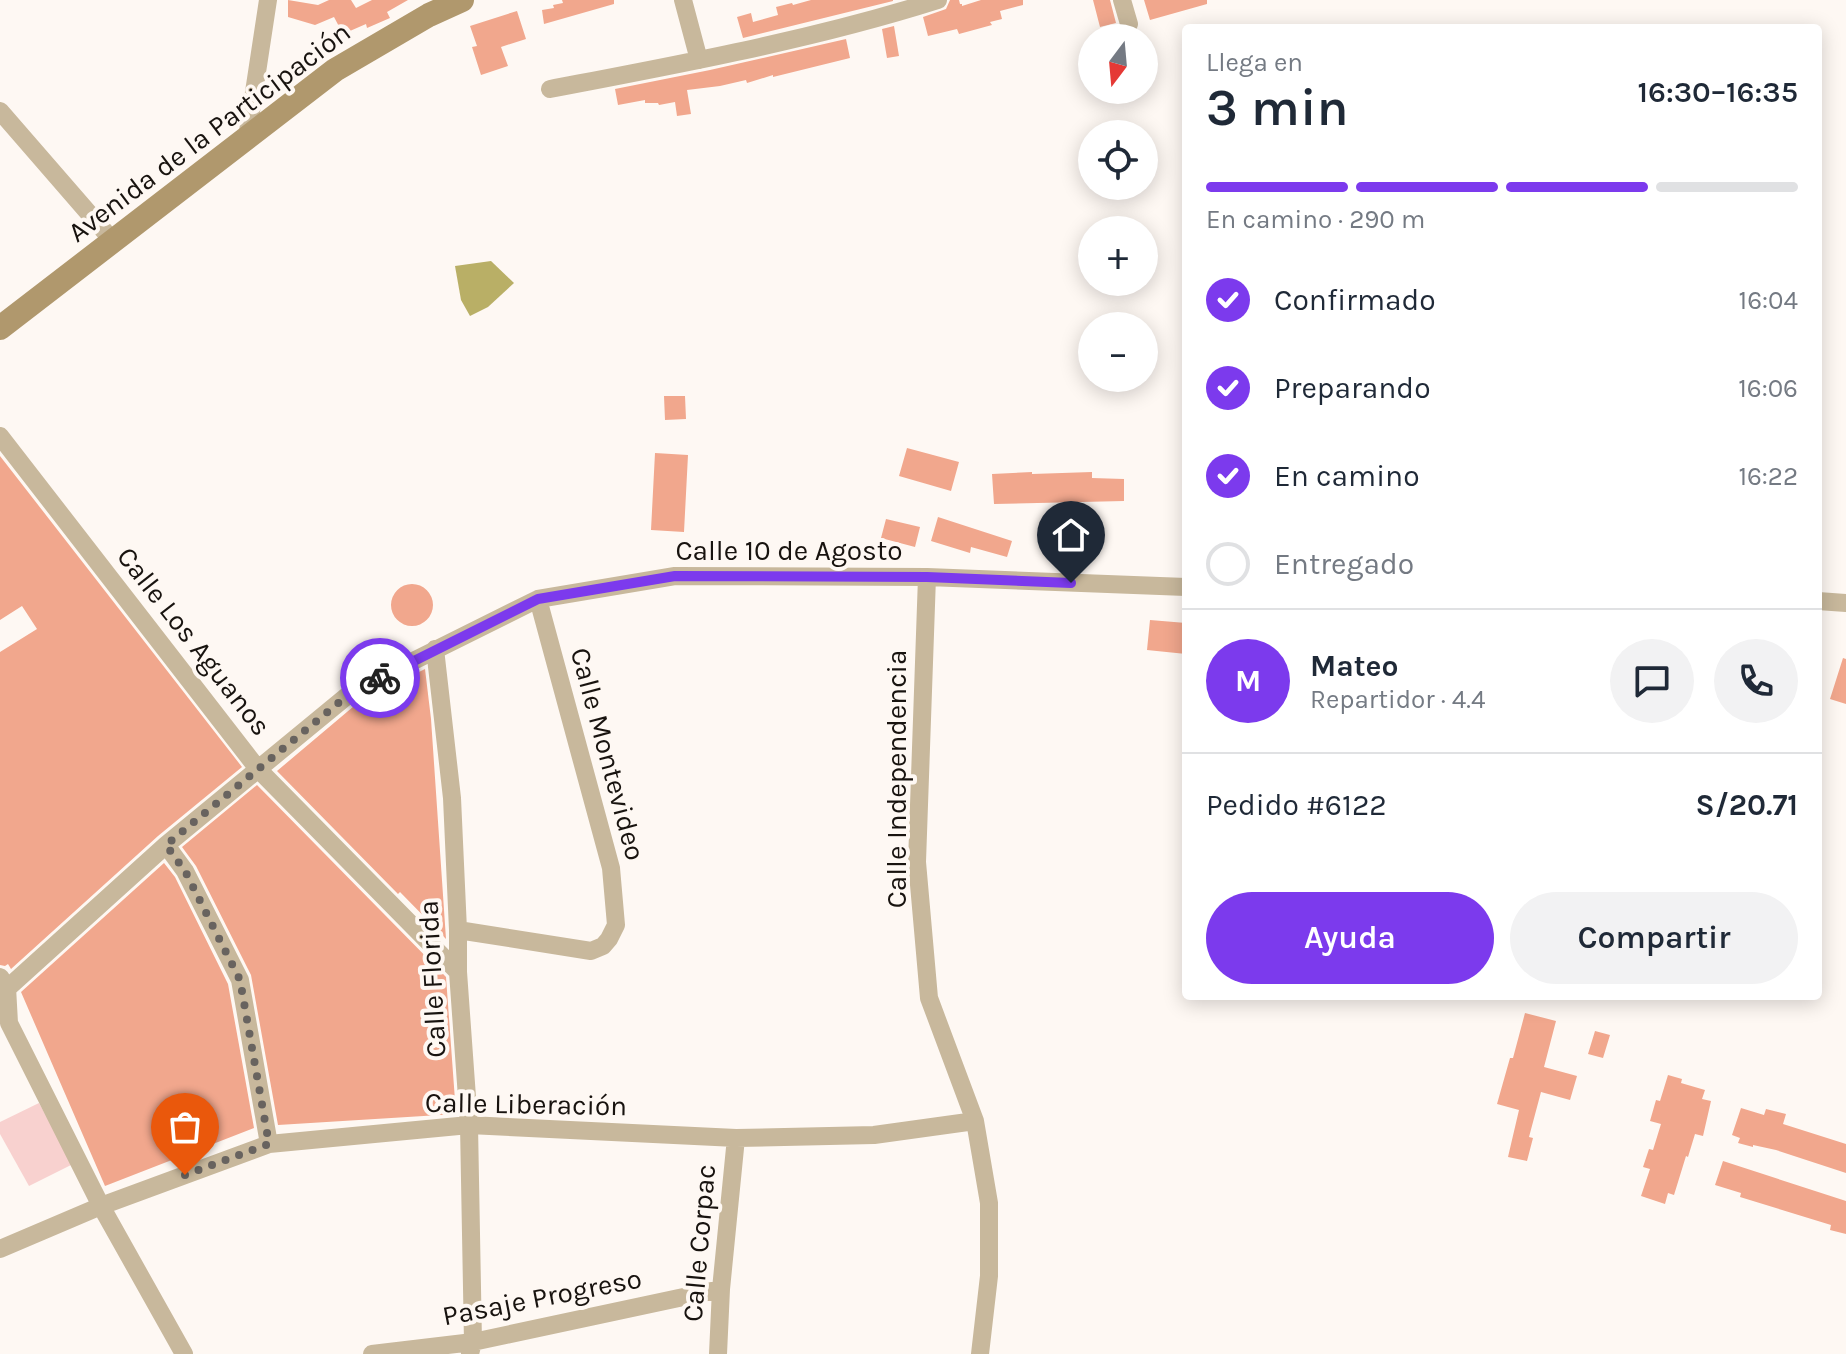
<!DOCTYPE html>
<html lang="es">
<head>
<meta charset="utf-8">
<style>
	:root { --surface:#fff; --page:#f2f2f3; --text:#1f2937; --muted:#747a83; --line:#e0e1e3; --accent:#7c3aed }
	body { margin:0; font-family:Karla,sans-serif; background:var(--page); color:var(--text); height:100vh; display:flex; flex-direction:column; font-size:30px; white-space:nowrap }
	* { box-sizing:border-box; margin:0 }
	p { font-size:26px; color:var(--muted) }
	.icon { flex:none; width:44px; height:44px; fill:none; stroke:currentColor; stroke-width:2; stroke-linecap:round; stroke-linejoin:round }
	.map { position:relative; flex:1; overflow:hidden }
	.sheet { position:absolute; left:1182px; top:24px; width:640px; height:976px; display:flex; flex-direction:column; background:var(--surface); border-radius:8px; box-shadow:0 4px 20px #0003 }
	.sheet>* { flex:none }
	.needle { width:52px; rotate:196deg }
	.tools { position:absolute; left:1078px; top:24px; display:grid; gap:16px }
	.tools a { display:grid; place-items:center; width:80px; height:80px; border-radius:50%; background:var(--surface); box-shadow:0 4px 20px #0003; font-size:40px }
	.pin { position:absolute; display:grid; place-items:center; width:68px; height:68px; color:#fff; margin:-82px -34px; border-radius:50% 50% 50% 0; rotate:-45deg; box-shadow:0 0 8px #0007 }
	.pin .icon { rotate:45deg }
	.courier { position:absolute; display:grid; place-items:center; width:80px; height:80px; margin:-40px; border:6px solid #7c3aed; border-radius:50%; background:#fff; color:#222; box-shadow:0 2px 10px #0007 }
	.head em { font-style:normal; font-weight:600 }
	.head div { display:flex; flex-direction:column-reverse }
	.head { display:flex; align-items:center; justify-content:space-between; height:136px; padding:0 24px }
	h1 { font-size:52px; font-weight:600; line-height:60px }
	.bar { display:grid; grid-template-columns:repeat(4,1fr); gap:12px 8px; align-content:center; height:96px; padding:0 24px }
	.bar i { height:10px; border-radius:6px; background:var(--line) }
	.bar .active { background:var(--accent) }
	.bar p { grid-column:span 4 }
	.line { display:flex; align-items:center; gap:20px; padding:0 24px; border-top:2px solid var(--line) }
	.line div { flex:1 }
	.round { display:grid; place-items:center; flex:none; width:84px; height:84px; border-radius:42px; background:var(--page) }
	ol { padding:0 24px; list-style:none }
	li { display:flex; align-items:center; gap:24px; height:88px }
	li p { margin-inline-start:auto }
	li .icon { padding:8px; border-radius:50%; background:var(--accent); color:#fff; stroke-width:4 }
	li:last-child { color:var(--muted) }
	li i { width:44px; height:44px; border:4px solid var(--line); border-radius:50% }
	.cta { display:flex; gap:16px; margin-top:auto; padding:16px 24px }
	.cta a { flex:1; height:92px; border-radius:48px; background:var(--accent); color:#fff; font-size:32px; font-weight:600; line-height:92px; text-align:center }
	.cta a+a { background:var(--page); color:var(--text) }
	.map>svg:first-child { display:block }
	.green { fill:#f8d1cf }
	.water { fill:#b9af66 }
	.building { fill:#f1a78d }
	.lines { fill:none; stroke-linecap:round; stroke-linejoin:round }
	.minor { stroke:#c8b89c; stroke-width:18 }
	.secondary { stroke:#b0986d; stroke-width:24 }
	.done { stroke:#68635f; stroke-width:8; stroke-dasharray:0 14.4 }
	.route { stroke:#7c3aed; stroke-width:10 }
	.labels { text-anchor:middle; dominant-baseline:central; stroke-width:8; stroke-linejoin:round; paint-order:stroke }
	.street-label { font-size:28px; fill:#18130f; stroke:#fef8f3 }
</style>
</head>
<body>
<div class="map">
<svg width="1846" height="1354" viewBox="0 0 1846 1354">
	<rect width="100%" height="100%" fill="#fef8f3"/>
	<path class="green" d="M39,1103L73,1164L29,1186L0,1134V1122Z"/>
	<path class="water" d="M491,261L514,283L488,307L470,316L461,300L455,266Z"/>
	<path class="building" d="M288,0L318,5L329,0H351L356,8L372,0H408L387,12L390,18L367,28L366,24L343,34L334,17L315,25L288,17Z
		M562,0H614V4L544,24L542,10L554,8L553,5L563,3Z
		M811,0H893V1L743,38L737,17L751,13L753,22L778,15L776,7L792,3L793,5Z
		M950,0H959L960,4H962V6L981,0H1023V5L1000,11L1002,19L990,22L992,25L959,34L957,29L928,36L923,17L946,9Z
		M1093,0H1110L1116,23L1100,27Z
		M1144,0H1207V4L1150,20Z
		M517,11L526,39L501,47L508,66L481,75L472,47L477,46L470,26Z
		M894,26L899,56L887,58L882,29Z
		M846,39L850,58L773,77V75L747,83L746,80L720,86L687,90L691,114L677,116L675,102L659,105L658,103H645V100L618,105L615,89L710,70Z
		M664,396H685L686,419L665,420Z
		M907,448L959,462L951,491L899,476Z
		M655,453L688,455L684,532L651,530Z
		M0,456L242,767L158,836L11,969L8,964L5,966L0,965V652L37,629L22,606L0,620Z
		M1032,472V474L1092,472V478L1124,479V501L994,504L992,474Z
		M938,517L1012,541L1007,557L971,547L970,553L931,541Z
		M886,519L920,527L915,547L881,538Z
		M391 605a21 21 0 1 1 42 0a21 21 0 1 1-42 0Z
		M1150,620L1186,623V654L1147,650Z
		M1843,658L1846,659V704L1830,699Z
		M425,669L431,719L446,939L400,892L398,894L277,771L360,701Z
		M257,785L446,977L456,1114L278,1125L251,975L196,866L182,847Z
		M164,863L175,877L228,984L254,1128L105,1186L21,992Z
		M1525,1013L1556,1021L1544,1067L1577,1076L1570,1100L1541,1092L1529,1137L1533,1138L1527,1161L1508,1157L1519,1110L1497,1104L1510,1058H1513Z
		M1595,1031L1610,1035L1603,1058L1588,1054Z
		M1668,1075L1682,1079L1681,1083L1705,1090L1702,1099L1711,1101L1703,1136L1695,1134L1688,1157L1686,1156L1674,1195L1668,1193L1665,1204L1641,1196L1650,1169L1643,1167L1649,1149L1653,1150L1661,1124L1650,1121L1656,1100L1660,1101Z
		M1741,1108L1764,1115L1766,1109L1786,1114L1783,1124L1846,1144V1173L1776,1150L1753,1145V1147L1738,1143L1740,1138L1732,1135Z
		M1723,1161L1846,1201V1234L1830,1230L1831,1225L1740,1197L1741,1193L1715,1185Z"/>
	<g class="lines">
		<path class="minor" d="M683,0L699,60
			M1122,0L1129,24
			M550,89C680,64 812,40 938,0
			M0,111L112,240
			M247,138L268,0
			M0,436L258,769L458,972
			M927,577L917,862L929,998L975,1121L989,1203V1276L980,1354
			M1818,601L1846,603
			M435,649L452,798L458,930V972L469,1125L473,1342L470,1354
			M166,845L185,871L240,980L269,1144
			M458,930L591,951L603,946L609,939L616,925L611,868L538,599
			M0,977L7,987L9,1023L101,1206L184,1354
			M0,995L166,845L353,691L538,599L675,576L927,577L1186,587
			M0,1249L101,1206L269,1144L469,1125L736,1138L874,1135L975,1121
			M372,1354L473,1342L721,1289
			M718,1354L721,1289L736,1138"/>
		<path class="secondary" d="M0,328L335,70L429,15L462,0"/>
	</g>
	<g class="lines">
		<path class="done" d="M185,1175L269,1144L240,980L185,871L166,845L353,691L380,678"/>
		<path class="route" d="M380,678L538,599L675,576L927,577L1071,583"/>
	</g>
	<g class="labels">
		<g class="street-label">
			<text transform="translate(209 132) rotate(-37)">Avenida de la Participación</text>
			<text x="789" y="550">Calle 10 de Agosto</text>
			<text transform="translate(194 641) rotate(52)">Calle Los Aguanos</text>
			<text transform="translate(608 754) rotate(75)">Calle Montevideo</text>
			<text transform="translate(896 779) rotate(-90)">Calle Independencia</text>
			<text transform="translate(432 979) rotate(-93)">Calle Florida</text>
			<text transform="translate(526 1104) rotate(1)">Calle Liberación</text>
			<text transform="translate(699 1243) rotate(-85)">Calle Corpac</text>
			<text transform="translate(542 1297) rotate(-11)">Pasaje Progreso</text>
		</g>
	</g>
</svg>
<div class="tools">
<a><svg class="needle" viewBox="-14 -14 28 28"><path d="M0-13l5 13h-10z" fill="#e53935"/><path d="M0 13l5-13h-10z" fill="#747a83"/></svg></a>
<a><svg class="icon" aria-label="locate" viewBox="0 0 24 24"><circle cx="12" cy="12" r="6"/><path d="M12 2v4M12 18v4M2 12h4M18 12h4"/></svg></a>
<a>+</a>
<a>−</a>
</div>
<div class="pin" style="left:185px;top:1175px;background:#ea580c"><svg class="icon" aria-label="bag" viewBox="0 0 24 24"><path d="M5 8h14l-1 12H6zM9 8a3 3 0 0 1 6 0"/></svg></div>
<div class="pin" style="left:1071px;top:583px;background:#1f2937"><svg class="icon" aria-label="home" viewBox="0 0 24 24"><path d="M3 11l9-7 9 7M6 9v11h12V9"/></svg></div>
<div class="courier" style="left:380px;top:678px"><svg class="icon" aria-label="bike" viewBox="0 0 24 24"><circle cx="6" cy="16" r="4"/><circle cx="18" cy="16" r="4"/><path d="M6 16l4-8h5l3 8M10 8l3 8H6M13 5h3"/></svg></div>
<section class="sheet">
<div class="head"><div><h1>3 min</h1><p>Llega en</p></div><em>16:30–16:35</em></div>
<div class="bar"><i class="active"></i><i class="active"></i><i class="active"></i><i></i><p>En camino · 290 m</p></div>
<ol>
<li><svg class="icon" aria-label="check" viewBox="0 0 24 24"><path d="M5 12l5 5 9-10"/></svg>Confirmado<p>16:04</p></li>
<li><svg class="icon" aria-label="check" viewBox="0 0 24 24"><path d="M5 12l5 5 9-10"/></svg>Preparando<p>16:06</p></li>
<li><svg class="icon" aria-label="check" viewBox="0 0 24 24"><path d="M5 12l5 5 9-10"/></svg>En camino<p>16:22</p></li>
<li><i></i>Entregado</li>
</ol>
<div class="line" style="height:144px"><b class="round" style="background:var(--accent);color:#fff">M</b><div><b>Mateo</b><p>Repartidor · 4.4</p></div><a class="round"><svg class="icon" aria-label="chat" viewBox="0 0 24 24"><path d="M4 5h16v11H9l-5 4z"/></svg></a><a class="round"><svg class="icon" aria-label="phone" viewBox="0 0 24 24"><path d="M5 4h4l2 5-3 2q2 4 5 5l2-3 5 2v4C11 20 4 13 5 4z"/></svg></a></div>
<div class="line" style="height:104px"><div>Pedido #6122</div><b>S/20.71</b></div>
<div class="cta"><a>Ayuda</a><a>Compartir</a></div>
</section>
</div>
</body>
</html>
